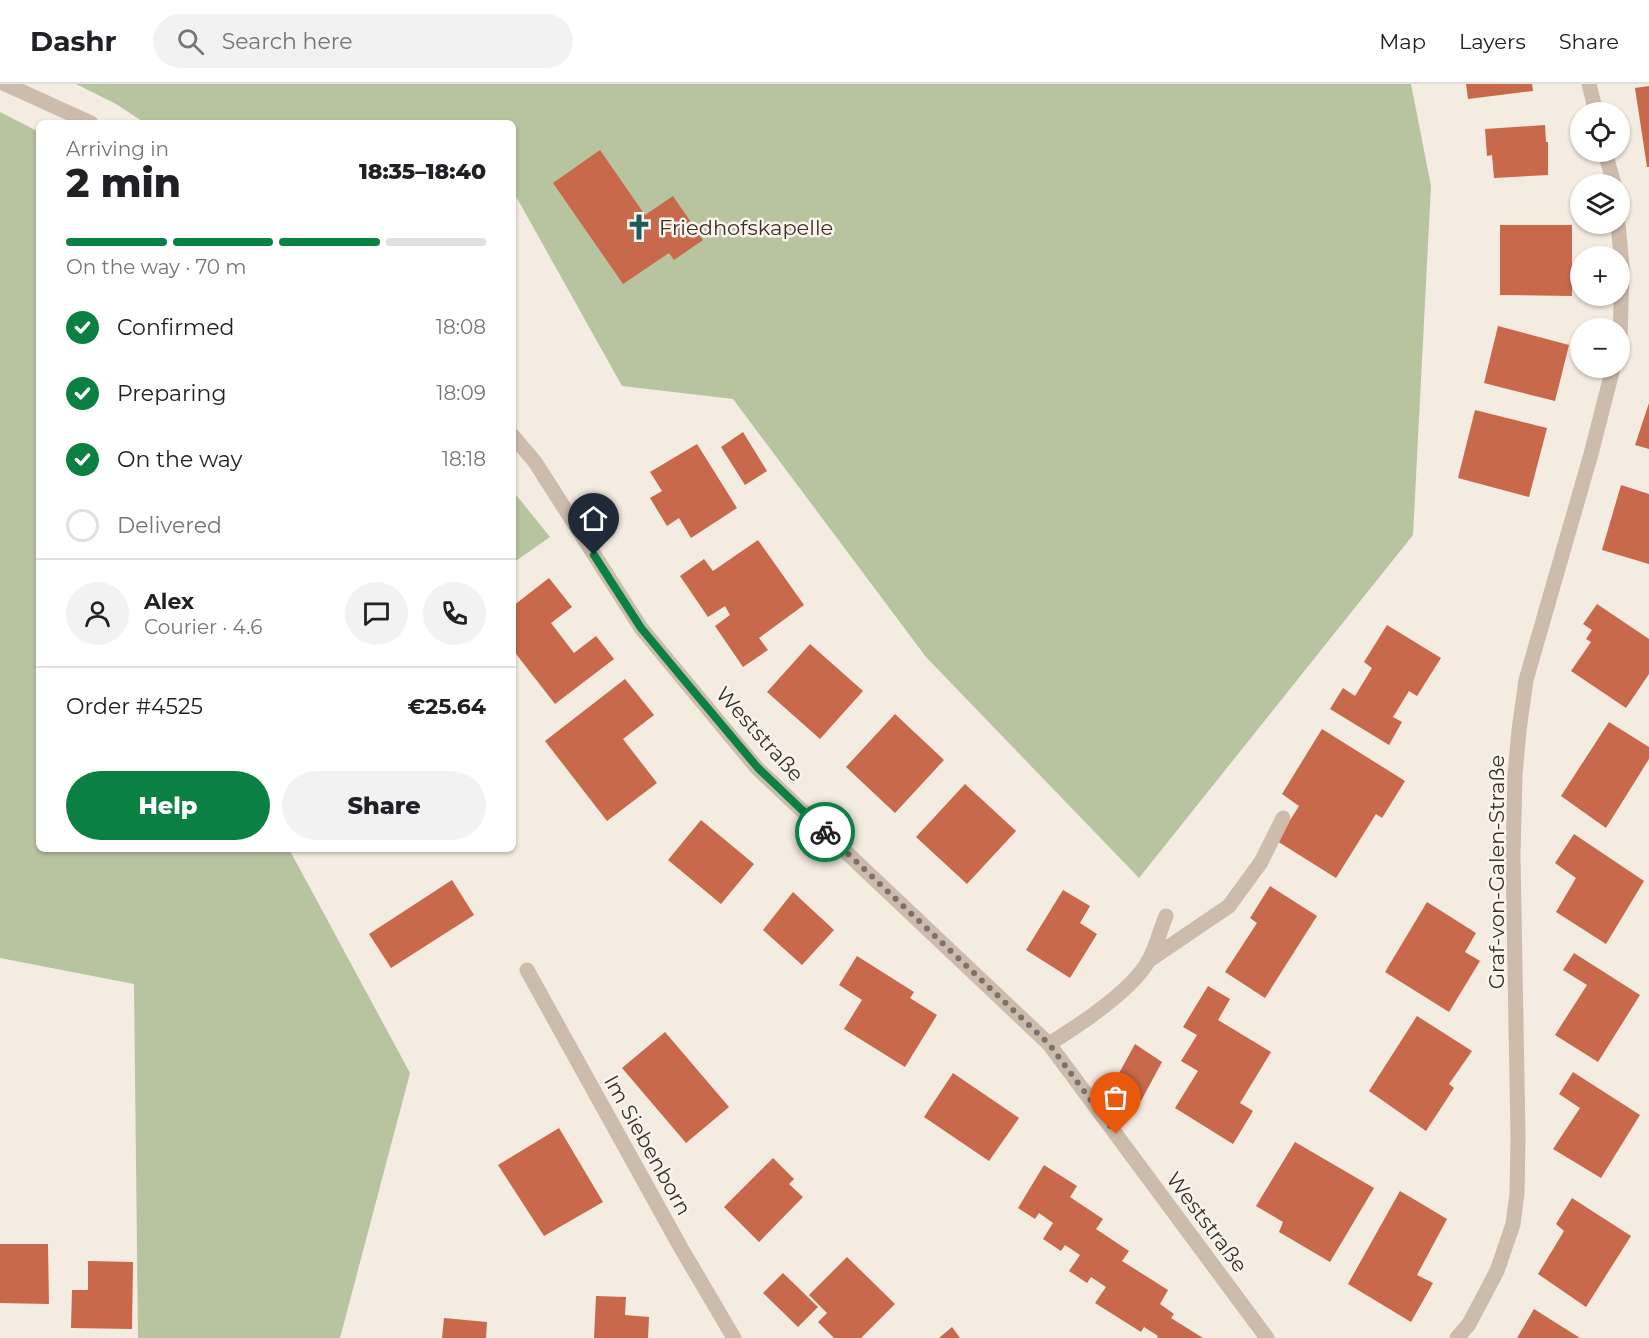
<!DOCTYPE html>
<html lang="en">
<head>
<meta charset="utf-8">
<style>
	:root { --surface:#fff; --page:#f2f2f2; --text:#202124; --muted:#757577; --line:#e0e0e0; --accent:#0b8043 }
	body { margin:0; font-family:Montserrat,sans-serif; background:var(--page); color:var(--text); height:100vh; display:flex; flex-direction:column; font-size:22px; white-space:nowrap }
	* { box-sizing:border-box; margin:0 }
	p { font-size:20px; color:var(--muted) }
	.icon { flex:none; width:33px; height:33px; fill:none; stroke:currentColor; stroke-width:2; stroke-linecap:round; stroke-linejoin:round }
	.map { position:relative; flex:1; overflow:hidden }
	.details { position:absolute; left:36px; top:36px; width:480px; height:732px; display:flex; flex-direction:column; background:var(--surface); border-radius:9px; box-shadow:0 2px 4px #0004 }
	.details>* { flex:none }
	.controls { position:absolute; left:1570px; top:18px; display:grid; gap:12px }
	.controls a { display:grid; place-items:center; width:60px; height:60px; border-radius:50%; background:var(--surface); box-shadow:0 2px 4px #0004; font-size:30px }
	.pin { position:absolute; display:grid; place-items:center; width:51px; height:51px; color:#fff; margin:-62px -26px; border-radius:50% 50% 50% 0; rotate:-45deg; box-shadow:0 0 6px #0007 }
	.pin .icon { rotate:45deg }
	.courier { position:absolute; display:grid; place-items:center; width:60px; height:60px; margin:-30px; border:4px solid #0b8043; border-radius:50%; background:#fff; color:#222; box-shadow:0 2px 8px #0007 }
	.headline em { font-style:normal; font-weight:800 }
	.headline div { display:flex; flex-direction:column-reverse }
	.headline { display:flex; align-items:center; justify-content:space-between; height:102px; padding:0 30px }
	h1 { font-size:39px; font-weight:800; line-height:45px }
	.bar { display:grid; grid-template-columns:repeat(4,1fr); gap:9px 6px; align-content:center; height:72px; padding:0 30px }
	.bar i { height:8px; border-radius:4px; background:var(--line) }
	.bar .on { background:var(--accent) }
	.bar p { grid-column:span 4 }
	.line { display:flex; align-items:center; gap:15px; padding:0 30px; border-top:2px solid var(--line) }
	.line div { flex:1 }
	.round { display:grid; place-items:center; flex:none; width:63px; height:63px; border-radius:32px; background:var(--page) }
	ol { padding:0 30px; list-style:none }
	li { display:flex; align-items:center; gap:18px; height:66px }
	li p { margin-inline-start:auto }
	li .icon { padding:6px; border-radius:50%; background:var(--accent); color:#fff; stroke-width:4 }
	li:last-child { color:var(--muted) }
	li i { width:33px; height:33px; border:3px solid var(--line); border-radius:50% }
	.button { display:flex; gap:12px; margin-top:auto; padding:12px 30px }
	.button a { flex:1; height:69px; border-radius:36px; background:var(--accent); color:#fff; font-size:24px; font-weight:800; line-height:69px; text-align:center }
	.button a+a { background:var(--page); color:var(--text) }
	header { display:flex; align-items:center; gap:36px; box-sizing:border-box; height:84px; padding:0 30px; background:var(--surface); border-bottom:2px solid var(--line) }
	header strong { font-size:28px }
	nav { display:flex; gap:33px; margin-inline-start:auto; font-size:21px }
	.search { width:420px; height:54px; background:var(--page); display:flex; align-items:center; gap:15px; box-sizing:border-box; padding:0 21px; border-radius:33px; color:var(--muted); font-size:22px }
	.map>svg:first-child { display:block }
	.green { fill:#b8c4a0 }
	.building { fill:#c8694b }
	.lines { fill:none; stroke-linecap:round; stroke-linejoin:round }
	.street { stroke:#cdbbac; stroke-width:15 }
	.done { stroke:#7c716b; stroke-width:6; stroke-dasharray:0 10.8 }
	.route { stroke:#0b8043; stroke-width:8 }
	.labels { text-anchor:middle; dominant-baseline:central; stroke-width:5; stroke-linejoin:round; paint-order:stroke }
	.poi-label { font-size:21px; fill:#3b302b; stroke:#fbf5ee; text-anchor:start }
	.street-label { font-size:21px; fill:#3b302b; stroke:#fbf5ee }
</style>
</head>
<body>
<header>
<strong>Dashr</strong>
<div class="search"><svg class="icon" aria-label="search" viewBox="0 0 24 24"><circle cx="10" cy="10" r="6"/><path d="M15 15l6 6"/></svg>Search here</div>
<nav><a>Map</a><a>Layers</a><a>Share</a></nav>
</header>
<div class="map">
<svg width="1649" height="1254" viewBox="0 0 1649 1254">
	<rect width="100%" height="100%" fill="#f4ebe1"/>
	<path class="green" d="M76,0H1411L1431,102L1413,451L1139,794L926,573L733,315L622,302L513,107V39H145L116,20Z
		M0,28L39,48V765H289L410,989L340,1254H138L134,900L0,874Z
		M513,407L550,453L513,479Z"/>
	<path class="building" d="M1466,0H1532L1533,7L1468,15Z
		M1649,2V83H1647L1635,4Z
		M1545,41L1546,58H1548V91L1494,94L1492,71L1487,72L1485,45Z
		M600,66L645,131L673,112L703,156L674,176L669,169L623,200L553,99Z
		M1500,141H1572V212L1500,211Z
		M1498,242L1569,261L1555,317L1484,299Z
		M1649,319V365L1635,361Z
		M1475,326L1547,344L1529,413L1458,394Z
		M743,348L767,387L745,401L721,363Z
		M697,360L737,424L691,454L679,434L667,442L650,414L662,407L650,388Z
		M1621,401L1649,410V480L1602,466Z
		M758,456L804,521L759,554L768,566L743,583L715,542L730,531L725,522L708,533L680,492L704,475L713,487Z
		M549,494L572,523L551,539L574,569L596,552L614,575L555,620L513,566V522Z
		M1597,520L1649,555V590L1626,624L1571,587L1591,558L1586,555L1592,546L1583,540Z
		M1387,541L1441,574L1417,612L1409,607L1393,633L1402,638L1389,661L1330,625L1343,604L1355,612L1372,584L1364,578Z
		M810,560L863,607L820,655L767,608Z
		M625,595L654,631L623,655L657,699L607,737L545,657Z
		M895,630L944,676L895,729L846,683Z
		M1609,638L1649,663V675L1606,744L1561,712Z
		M1322,645L1405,697L1382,734L1376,730L1336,794L1277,757L1299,722L1282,710Z
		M965,700L1016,747L967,800L916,753Z
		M701,736L754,780L721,820L668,776Z
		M1574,750L1644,797L1606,860L1556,828L1576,794L1555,779Z
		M452,796L474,831L391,884L369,850Z
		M1270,802L1317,832L1265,914L1225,888L1257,839L1250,834Z
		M1063,806L1090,822L1080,839L1097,850L1070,894L1026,866Z
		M793,808L834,846L802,881L763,846Z
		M1427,818L1476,849L1465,868L1480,877L1449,928L1385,888Z
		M1574,869L1640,911L1598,978L1555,951L1587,901L1563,886Z
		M857,872L914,908L910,914L937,931L905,983L844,945L862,916L839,901Z
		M1208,902L1230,915L1218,936L1271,968L1240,1019L1253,1027L1233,1060L1175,1024L1198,987L1181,977L1197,951L1183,943Z
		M1417,932L1472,967L1449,1000L1454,1004L1426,1047L1369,1007Z
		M665,948L729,1023L686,1059L622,984Z
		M1135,960L1162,978L1141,1017L1118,991Z
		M1573,988L1640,1031L1601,1094L1553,1065L1580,1024L1559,1010Z
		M953,989L1019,1034L989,1077L924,1033Z
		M559,1044L603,1118L544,1152L498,1081Z
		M1295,1058L1374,1104L1330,1178L1279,1148L1283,1138L1256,1122Z
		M773,1074L794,1095L789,1100L803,1113L759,1158L724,1123Z
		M1044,1081L1077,1102L1070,1113L1103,1135L1096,1145L1129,1167L1122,1177L1168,1206L1160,1220L1174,1230L1171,1234L1203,1254H1157L1158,1252L1144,1243L1141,1248L1095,1219L1106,1203L1091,1193L1087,1199L1069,1187L1080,1171L1065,1161L1061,1167L1043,1155L1053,1139L1039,1129L1035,1135L1018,1124Z
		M1400,1107L1447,1135L1417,1191L1433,1199L1411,1238L1348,1200Z
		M1572,1114L1631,1152L1586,1223L1538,1190L1564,1147L1556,1140Z
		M0,1160H48L49,1220L0,1219Z
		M847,1173L895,1220L861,1254H834L818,1238L827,1229L809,1211Z
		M88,1177L133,1178L132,1245L71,1244L72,1206H88Z
		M783,1189L818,1223L798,1243L763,1209Z
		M596,1212L626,1213L625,1231L649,1233L648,1254H594Z
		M1534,1225L1580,1254H1517Z
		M444,1234L487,1238L486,1254H442Z
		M952,1243L960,1254H939Z"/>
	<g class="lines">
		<path class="street" d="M5,0L91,39
			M1589,0L1596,28
			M1605,68L1614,100
			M1618,140L1622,182L1620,257
			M513,352L535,378L641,544L757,684L1049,960L1267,1254
			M1148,877L1229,822L1261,778L1283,734
			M527,886L681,1164L734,1254
			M1049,960C1078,942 1132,907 1149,876C1156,863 1160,847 1166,832
			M1457,1254L1469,1240L1497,1187L1513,1140L1517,1110L1518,1053L1513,771L1515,691L1519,646L1526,596L1591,370L1613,284"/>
	</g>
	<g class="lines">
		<path class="done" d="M825,748L1049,960L1116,1050"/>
		<path class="route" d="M594,471L641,544L685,597L758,684L825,748"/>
	</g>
	<defs>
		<g id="church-bare" transform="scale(2.07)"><path d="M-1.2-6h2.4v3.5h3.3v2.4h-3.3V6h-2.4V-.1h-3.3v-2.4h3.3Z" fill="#1f5a5e" stroke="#fbf5ee" stroke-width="2.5" paint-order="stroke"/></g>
	</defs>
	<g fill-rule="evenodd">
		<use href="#church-bare" x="639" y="143"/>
	</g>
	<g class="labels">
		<g class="poi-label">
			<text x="659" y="143">Friedhofskapelle</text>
		</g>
		<g class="street-label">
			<text transform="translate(760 650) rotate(48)">Weststraße</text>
			<text transform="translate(1496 788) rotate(-90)">Graf-von-Galen-Straße</text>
			<text transform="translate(648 1061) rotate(61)">Im Siebenborn</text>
			<text transform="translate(1207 1138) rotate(53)">Weststraße</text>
		</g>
	</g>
</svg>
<div class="controls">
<a><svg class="icon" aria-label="locate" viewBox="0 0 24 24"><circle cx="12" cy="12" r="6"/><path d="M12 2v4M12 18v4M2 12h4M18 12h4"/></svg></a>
<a><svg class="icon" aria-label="layers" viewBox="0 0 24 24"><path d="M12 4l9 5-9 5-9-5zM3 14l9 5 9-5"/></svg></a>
<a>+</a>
<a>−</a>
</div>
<div class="pin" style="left:1116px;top:1050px;background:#ea580c"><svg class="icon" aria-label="bag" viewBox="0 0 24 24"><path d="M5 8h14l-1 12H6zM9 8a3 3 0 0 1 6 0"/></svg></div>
<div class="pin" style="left:594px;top:471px;background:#1f2937"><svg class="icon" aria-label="home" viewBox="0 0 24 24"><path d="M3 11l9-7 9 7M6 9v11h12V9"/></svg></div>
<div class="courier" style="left:825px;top:748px"><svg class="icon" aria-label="bike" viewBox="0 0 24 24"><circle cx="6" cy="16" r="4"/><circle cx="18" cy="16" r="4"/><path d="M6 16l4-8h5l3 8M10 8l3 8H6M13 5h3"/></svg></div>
<section class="details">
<div class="headline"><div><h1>2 min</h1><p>Arriving in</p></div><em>18:35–18:40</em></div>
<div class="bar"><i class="on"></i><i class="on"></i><i class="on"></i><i></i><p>On the way · 70 m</p></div>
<ol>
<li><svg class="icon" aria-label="check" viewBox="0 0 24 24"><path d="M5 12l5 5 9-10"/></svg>Confirmed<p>18:08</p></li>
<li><svg class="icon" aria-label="check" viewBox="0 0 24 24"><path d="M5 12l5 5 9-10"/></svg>Preparing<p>18:09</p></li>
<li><svg class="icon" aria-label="check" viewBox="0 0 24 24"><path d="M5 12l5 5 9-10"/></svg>On the way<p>18:18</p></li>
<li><i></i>Delivered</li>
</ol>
<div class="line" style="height:108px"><a class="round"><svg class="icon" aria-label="person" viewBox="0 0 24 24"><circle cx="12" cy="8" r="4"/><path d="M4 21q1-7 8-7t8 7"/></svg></a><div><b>Alex</b><p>Courier · 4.6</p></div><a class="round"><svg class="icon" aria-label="chat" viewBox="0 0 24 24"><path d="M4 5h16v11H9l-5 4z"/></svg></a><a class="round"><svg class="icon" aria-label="phone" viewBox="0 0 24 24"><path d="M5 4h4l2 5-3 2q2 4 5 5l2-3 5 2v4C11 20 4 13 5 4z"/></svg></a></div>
<div class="line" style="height:78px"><div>Order #4525</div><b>€25.64</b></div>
<div class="button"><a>Help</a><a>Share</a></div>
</section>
</div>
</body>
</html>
